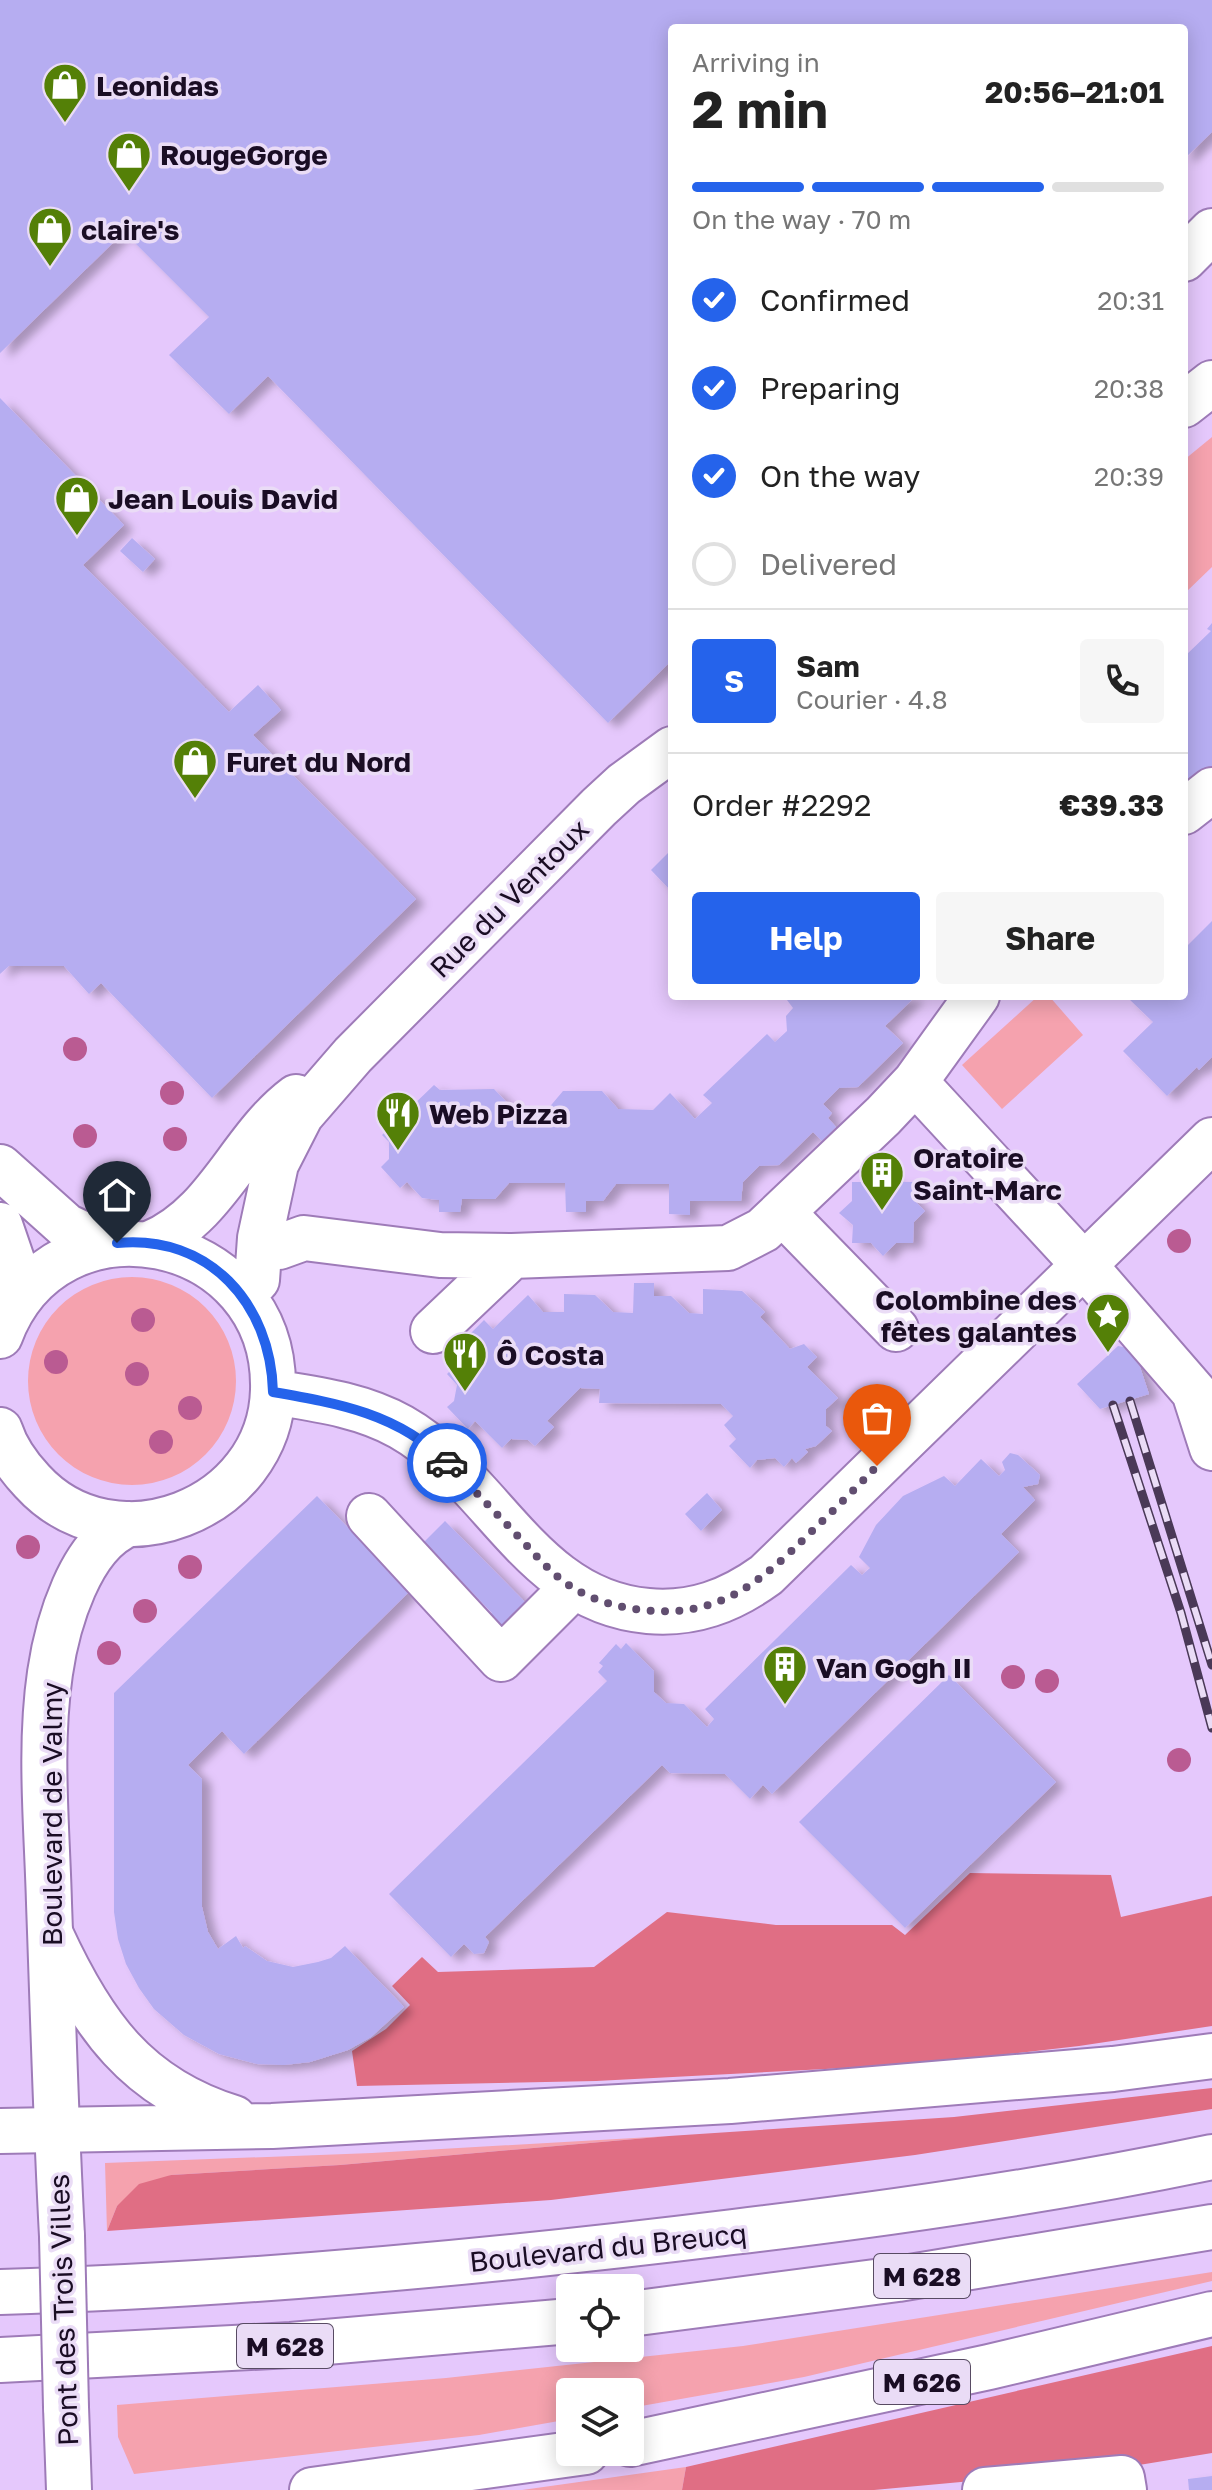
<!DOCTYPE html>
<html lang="en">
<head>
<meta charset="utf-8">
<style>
	:root { --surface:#fff; --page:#f6f6f6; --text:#222; --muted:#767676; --line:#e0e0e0; --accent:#2563eb }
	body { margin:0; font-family:"Golos Text",sans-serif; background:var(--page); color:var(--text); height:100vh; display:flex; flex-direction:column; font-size:30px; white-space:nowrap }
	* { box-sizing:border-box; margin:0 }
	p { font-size:26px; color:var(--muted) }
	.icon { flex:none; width:44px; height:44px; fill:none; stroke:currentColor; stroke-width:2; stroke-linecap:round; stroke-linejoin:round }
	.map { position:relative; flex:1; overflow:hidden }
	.sheet { position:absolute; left:668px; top:24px; width:520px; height:976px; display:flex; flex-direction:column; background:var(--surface); border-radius:8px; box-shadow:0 4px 20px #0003 }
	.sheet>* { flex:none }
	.controls { position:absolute; left:556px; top:2274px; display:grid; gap:16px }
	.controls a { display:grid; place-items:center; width:88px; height:88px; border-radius:8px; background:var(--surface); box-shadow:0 4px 20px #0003; font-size:40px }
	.pin { position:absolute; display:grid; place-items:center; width:68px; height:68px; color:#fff; margin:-82px -34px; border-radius:50% 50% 50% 0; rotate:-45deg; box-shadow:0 0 8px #0007 }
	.pin .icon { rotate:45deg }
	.courier { position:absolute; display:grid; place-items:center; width:80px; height:80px; margin:-40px; border:6px solid #2563eb; border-radius:50%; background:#fff; color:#222; box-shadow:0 2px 10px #0007 }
	.head em { font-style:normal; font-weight:700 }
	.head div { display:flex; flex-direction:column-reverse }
	.head { display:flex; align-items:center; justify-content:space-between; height:136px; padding:0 24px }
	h1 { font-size:52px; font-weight:700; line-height:60px }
	.bar { display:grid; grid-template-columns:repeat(4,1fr); gap:12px 8px; align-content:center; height:96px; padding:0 24px }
	.bar i { height:10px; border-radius:6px; background:var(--line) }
	.bar .current { background:var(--accent) }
	.bar p { grid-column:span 4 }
	.line { display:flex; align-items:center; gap:20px; padding:0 24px; border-top:2px solid var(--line) }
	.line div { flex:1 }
	.round { display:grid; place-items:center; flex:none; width:84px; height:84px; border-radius:8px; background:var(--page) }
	ol { padding:0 24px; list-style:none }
	li { display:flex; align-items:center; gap:24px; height:88px }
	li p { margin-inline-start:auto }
	li .icon { padding:8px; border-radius:50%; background:var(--accent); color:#fff; stroke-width:4 }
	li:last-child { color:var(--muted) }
	li i { width:44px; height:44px; border:4px solid var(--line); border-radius:50% }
	.cta { display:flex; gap:16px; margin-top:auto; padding:16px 24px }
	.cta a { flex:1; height:92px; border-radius:8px; background:var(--accent); color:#fff; font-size:32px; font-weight:700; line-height:92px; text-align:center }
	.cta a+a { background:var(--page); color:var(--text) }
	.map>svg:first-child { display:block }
	.green { fill:#f5a2ae }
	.forest { fill:#e06e84 }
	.building { fill:#b6adf1; filter:url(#shadow) }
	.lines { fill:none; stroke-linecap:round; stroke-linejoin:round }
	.minor-casing { stroke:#9e7bb8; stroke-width:48 }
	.major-casing { stroke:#9e7bb8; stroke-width:48 }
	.highway-casing { stroke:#9e7bb8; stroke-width:48 }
	.minor { stroke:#fff; stroke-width:44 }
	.major { stroke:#fff; stroke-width:44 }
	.highway { stroke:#fff; stroke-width:44 }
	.rail-casing { stroke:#4a3957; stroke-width:9 }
	.rail { stroke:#eadcf6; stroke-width:6; stroke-dasharray:18; stroke-linecap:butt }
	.minor-bridge-casing { stroke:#9e7bb8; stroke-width:48; stroke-linecap:butt }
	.minor-bridge { stroke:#fff; stroke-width:44 }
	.tree { fill:#ba5b92 }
	.done { stroke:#614e70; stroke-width:8; stroke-dasharray:0 14.4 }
	.route { stroke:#2563eb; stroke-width:10 }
	.labels { text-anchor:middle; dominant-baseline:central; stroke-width:7; stroke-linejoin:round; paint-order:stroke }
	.shield { fill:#eadcf6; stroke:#584b63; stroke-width:2 }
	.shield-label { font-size:26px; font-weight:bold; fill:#1a0d24 }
	.poi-label { font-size:28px; font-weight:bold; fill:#1a0d24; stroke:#eadcf6; text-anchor:start }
	.street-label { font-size:28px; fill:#1a0d24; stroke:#eadcf6 }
</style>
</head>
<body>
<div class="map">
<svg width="1212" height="2490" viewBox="0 0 1212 2490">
	<defs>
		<filter id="shadow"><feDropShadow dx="9" dy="5" stdDeviation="4" flood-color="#0004"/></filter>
	</defs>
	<rect width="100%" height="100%" fill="#e5c8fc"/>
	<path class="green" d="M1212,437V567L1184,594V460Z
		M1038,996H1049L1083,1035L1002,1109L962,1065Z
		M28 1381a104 104 0 1 1 208 0a104 104 0 1 1-208 0Z
		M669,2136L340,2165L171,2175L117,2206L107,2231L105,2163L372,2153Z
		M1212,2272V2281L804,2377L630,2408V2392H570V2419L479,2435L134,2474L118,2437L117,2405L446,2378L743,2346Z
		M686,2467L682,2490H522Z"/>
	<path class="forest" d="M970,1873L1111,1875L1121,1917L1212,1896V2026L1079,2046L923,2064L596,2081L357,2086L352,2051L386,2029L410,2005L392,1986L422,1957L438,1972L594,1967L667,1912L776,1925H892L905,1935Z
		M1212,2088V2109L915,2155L551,2200L107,2231L117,2206L139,2184L171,2175L340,2165L669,2136L954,2117Z
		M1212,2346V2453L1133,2466L874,2490H682L686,2467Z"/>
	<path class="building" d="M0,0H1212V132L1184,159V28H672V660L608,723L268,376L229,414L169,355L209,317L124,232L0,353Z
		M0,398L124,525L83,565L229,712L258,685L281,710L253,735L416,899L212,1098L101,983L89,994L64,966H9L0,974Z
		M132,538L155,559L143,572L120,551Z
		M1212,623V766L1184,794V657L1211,631L1207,629Z
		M668,853L672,857V892L651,870Z
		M1212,921V1057L1199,1070L1197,1067L1167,1096L1123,1051L1153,1022L1129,999L1132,996H1184V942L1187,946Z
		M792,996H916L885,1026L903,1043L858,1087L839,1088L823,1104L832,1113L828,1118L836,1127L822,1141L813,1132L779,1165L759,1166L743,1182L741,1201H690V1215L669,1214V1184H616L603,1201H586V1212H566L565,1183H509L495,1199H462L460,1212H439V1200L422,1198L407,1182L400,1188L381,1167L389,1159V1142L382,1135L434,1085L440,1090L494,1089L513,1109L547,1110L563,1091H602L618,1109L653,1110L670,1093L695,1119L712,1103L703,1095L767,1034L775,1042L787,1031L786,1016L793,1008L787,1000Z
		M883,1169L895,1182H913V1199L925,1211L914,1222L913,1243H896L883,1256L871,1243H852L853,1225L839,1213L852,1201V1182H870Z
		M634,1283H654V1296H671L689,1313L703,1314V1289L742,1291L765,1312L760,1317L790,1349L804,1344L817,1357L807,1367L838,1398L826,1409V1426L832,1431L816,1446L805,1449L808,1452L796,1463L792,1458L784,1467L775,1458L757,1460L750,1468L729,1446L736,1439L724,1425L733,1416L721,1404L599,1403L600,1389L580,1388L547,1421L554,1427L535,1446L528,1440L511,1439L502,1448L475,1421L468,1429L447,1407L454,1401L457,1385L447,1374L477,1344L469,1335L484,1320L493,1329L528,1295L543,1312H564V1294L595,1295L613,1312L633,1313Z
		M1118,1346L1134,1349L1149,1394L1100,1409L1077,1384Z
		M1010,1453L1018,1455L1040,1475L1038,1484L1023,1487L1035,1500L1001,1534L1019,1552L772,1794L763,1785L750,1799L725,1774L670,1773L662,1765L485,1937L489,1942L484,1953L474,1954L464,1944L451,1957L389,1894L607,1681L598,1672L603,1666L599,1663L616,1644L621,1649L626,1643L654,1671V1692L666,1703L684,1704L707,1727L714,1719L705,1709L851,1565L862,1575L870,1568L859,1557L876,1525L903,1496L944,1476L955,1486L981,1459L999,1476L1005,1470L1002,1462Z
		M707,1493L722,1510L701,1531L685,1514Z
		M317,1496L410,1591L244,1754L222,1731L188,1765L202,1779V1907L208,1932L218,1949L236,1936L243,1948L245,1946L267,1961L293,1967L318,1962L331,1958L345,1946L404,2007L371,2037L348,2050L310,2062L284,2065L257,2064L219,2054L184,2035L154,2009L139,1988L126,1964L118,1939L114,1912V1693Z
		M445,1521L531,1608L502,1636L485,1620L492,1613L424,1542Z
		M949,1675L1056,1782L905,1928L799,1822Z
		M1212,2476V2490H1189L1188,2479Z"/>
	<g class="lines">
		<g class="minor-casing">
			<path id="minor" d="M1184,259L1212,231
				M1184,405L1212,383
				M1184,812L1212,790
				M915,1082L1084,1265L1194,1392L1212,1448
				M0,1167L66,1226L106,1245
				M782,1212L896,1329
				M0,1225L13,1263L15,1305
				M151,1243C218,1215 240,1139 296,1097
				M279,1247L304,1238L440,1255L512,1256L728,1248L763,1230L883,1116L915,1082L977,996
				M257,1280L260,1238L276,1164L301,1115L353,1055L599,807L624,784L672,749
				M433,1331L512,1256
				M0,1336C56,1186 277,1230 273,1390C270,1510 114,1571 32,1481C18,1466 6,1449 0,1430
				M273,1392C316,1399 362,1405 401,1427C493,1479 531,1601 648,1611C693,1615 730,1601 766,1575L1212,1140
				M369,1516L501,1659L573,1587
				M62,2236C56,2125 53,2014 49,1903C47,1828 39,1748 50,1673C57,1625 80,1543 129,1524
				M66,2407L69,2490
				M985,2490L1122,2478L1124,2490"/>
		</g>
		<g class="major-casing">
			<path id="major" d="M51,1935C92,2024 136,2088 234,2118
				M0,2131L272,2126L730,2101L1113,2069L1212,2056
				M630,2444L989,2367L1212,2314
				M312,2490L586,2452"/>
		</g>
		<g class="highway-casing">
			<path id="highway" d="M0,2292C246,2285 489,2262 733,2232C894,2213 1054,2190 1212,2157
				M630,2314L898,2279L1212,2227
				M0,2360L291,2345L570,2321"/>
		</g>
		<use href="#minor" class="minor"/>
		<use href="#major" class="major"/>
		<use href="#highway" class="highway"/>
		<g class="rail-casing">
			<path id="rail" d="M1130,1401L1212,1665
				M1113,1405L1181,1613L1212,1728"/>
		</g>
		<use href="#rail" class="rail"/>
		<g class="minor-bridge-casing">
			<path id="minor-bridge" d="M62,2236L66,2407"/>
		</g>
		<use href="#minor-bridge" class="minor-bridge"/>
	</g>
	<g class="tree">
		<circle cx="75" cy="1049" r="12"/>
		<circle cx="172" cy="1093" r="12"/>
		<circle cx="85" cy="1136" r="12"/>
		<circle cx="175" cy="1139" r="12"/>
		<circle cx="1179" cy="1241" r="12"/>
		<circle cx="143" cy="1320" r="12"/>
		<circle cx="56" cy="1362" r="12"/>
		<circle cx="137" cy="1374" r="12"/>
		<circle cx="190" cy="1408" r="12"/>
		<circle cx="161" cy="1442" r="12"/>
		<circle cx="28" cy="1547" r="12"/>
		<circle cx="190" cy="1567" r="12"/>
		<circle cx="145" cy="1611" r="12"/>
		<circle cx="109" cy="1653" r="12"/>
		<circle cx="1013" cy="1677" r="12"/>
		<circle cx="1047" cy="1681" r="12"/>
		<circle cx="1179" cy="1760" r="12"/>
	</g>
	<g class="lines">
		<path class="done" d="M447,1463C470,1486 493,1510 515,1533C531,1550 545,1567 563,1581C586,1598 614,1607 642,1610C719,1619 761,1582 812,1531C834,1510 856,1488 877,1466"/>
		<path class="route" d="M117,1243C209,1234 271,1304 273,1392C337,1403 400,1414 447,1463"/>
	</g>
	<defs>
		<g id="shop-pin" transform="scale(2.3)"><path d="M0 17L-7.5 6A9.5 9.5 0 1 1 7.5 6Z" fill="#548007" stroke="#eadcf6"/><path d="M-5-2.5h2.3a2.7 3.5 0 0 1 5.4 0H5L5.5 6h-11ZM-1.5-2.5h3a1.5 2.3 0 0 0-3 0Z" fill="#fff"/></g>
		<g id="restaurant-pin" transform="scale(2.3)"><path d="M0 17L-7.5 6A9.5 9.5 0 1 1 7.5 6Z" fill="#548007" stroke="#eadcf6"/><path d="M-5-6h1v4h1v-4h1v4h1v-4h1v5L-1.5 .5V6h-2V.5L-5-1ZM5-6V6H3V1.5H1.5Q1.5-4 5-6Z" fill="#fff"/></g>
		<g id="building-pin" transform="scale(2.3)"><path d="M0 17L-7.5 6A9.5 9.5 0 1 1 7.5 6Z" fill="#548007" stroke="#eadcf6"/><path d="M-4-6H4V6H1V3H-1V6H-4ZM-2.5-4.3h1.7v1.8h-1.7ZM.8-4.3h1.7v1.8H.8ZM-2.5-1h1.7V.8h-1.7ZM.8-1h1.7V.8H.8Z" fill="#fff"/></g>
		<g id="sight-pin" transform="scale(2.3)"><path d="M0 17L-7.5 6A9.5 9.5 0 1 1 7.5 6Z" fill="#548007" stroke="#eadcf6"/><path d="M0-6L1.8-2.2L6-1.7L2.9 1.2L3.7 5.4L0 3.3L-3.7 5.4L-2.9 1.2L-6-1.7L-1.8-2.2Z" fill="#fff"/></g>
	</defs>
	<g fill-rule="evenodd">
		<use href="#shop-pin" x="65" y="85"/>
		<use href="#shop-pin" x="129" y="154"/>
		<use href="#shop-pin" x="50" y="229"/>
		<use href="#shop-pin" x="77" y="498"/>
		<use href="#shop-pin" x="195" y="761"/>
		<use href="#restaurant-pin" x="398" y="1113"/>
		<use href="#building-pin" x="882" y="1173"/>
		<use href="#sight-pin" x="1108" y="1315"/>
		<use href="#restaurant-pin" x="465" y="1354"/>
		<use href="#building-pin" x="785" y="1667"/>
	</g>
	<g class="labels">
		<g class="shield">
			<rect x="874" y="2254" width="96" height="44" rx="6"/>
			<rect x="237" y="2324" width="96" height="44" rx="6"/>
			<rect x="874" y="2360" width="96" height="44" rx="6"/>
		</g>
		<g class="shield-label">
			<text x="922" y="2276">M 628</text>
			<text x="285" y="2346">M 628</text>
			<text x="922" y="2382">M 626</text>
		</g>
		<g class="poi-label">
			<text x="96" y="85">Leonidas</text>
			<text x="160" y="154">RougeGorge</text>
			<text x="81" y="229">claire's</text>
			<text x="108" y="498">Jean Louis David</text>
			<text x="226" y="761">Furet du Nord</text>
			<text x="429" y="1113">Web Pizza</text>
			<text x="913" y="1157">Oratoire<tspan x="913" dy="32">Saint-Marc</tspan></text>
			<text x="1077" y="1299" text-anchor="end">Colombine des<tspan x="1077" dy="32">fêtes galantes</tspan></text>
			<text x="496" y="1354">Ô Costa</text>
			<text x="816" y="1667">Van Gogh II</text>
		</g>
		<g class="street-label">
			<text transform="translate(509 898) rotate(-45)">Rue du Ventoux</text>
			<text transform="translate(51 1814) rotate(-90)">Boulevard de Valmy</text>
			<text transform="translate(608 2247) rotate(-6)">Boulevard du Breucq</text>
			<text transform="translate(63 2310) rotate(-92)">Pont des Trois Villes</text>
		</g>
	</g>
</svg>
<div class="controls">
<a><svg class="icon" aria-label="locate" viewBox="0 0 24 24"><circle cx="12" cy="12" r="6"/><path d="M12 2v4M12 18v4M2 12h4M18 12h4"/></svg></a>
<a><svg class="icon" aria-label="layers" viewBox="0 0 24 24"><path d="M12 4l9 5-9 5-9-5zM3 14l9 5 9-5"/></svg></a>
</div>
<div class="pin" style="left:877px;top:1466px;background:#ea580c"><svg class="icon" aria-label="bag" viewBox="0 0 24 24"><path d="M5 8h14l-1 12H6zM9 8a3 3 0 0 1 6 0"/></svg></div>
<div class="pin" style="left:117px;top:1243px;background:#1f2937"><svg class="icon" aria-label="home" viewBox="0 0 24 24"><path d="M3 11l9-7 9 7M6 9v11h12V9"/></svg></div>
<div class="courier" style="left:447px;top:1463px"><svg class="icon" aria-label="car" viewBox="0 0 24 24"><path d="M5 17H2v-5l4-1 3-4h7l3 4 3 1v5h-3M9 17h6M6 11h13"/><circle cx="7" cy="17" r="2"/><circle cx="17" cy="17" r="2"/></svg></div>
<section class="sheet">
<div class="head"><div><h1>2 min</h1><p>Arriving in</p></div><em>20:56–21:01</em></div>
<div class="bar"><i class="current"></i><i class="current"></i><i class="current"></i><i></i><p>On the way · 70 m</p></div>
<ol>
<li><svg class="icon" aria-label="check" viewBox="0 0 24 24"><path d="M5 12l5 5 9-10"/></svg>Confirmed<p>20:31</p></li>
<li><svg class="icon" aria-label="check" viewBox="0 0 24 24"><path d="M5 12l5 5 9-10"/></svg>Preparing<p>20:38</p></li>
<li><svg class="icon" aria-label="check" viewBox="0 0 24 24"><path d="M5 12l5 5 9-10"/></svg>On the way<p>20:39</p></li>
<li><i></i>Delivered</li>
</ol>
<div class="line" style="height:144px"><b class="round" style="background:var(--accent);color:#fff">S</b><div><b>Sam</b><p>Courier · 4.8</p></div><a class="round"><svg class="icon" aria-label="phone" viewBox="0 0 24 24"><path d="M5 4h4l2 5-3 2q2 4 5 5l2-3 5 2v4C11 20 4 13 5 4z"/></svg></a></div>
<div class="line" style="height:104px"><div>Order #2292</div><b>€39.33</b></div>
<div class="cta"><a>Help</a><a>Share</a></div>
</section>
</div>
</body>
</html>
